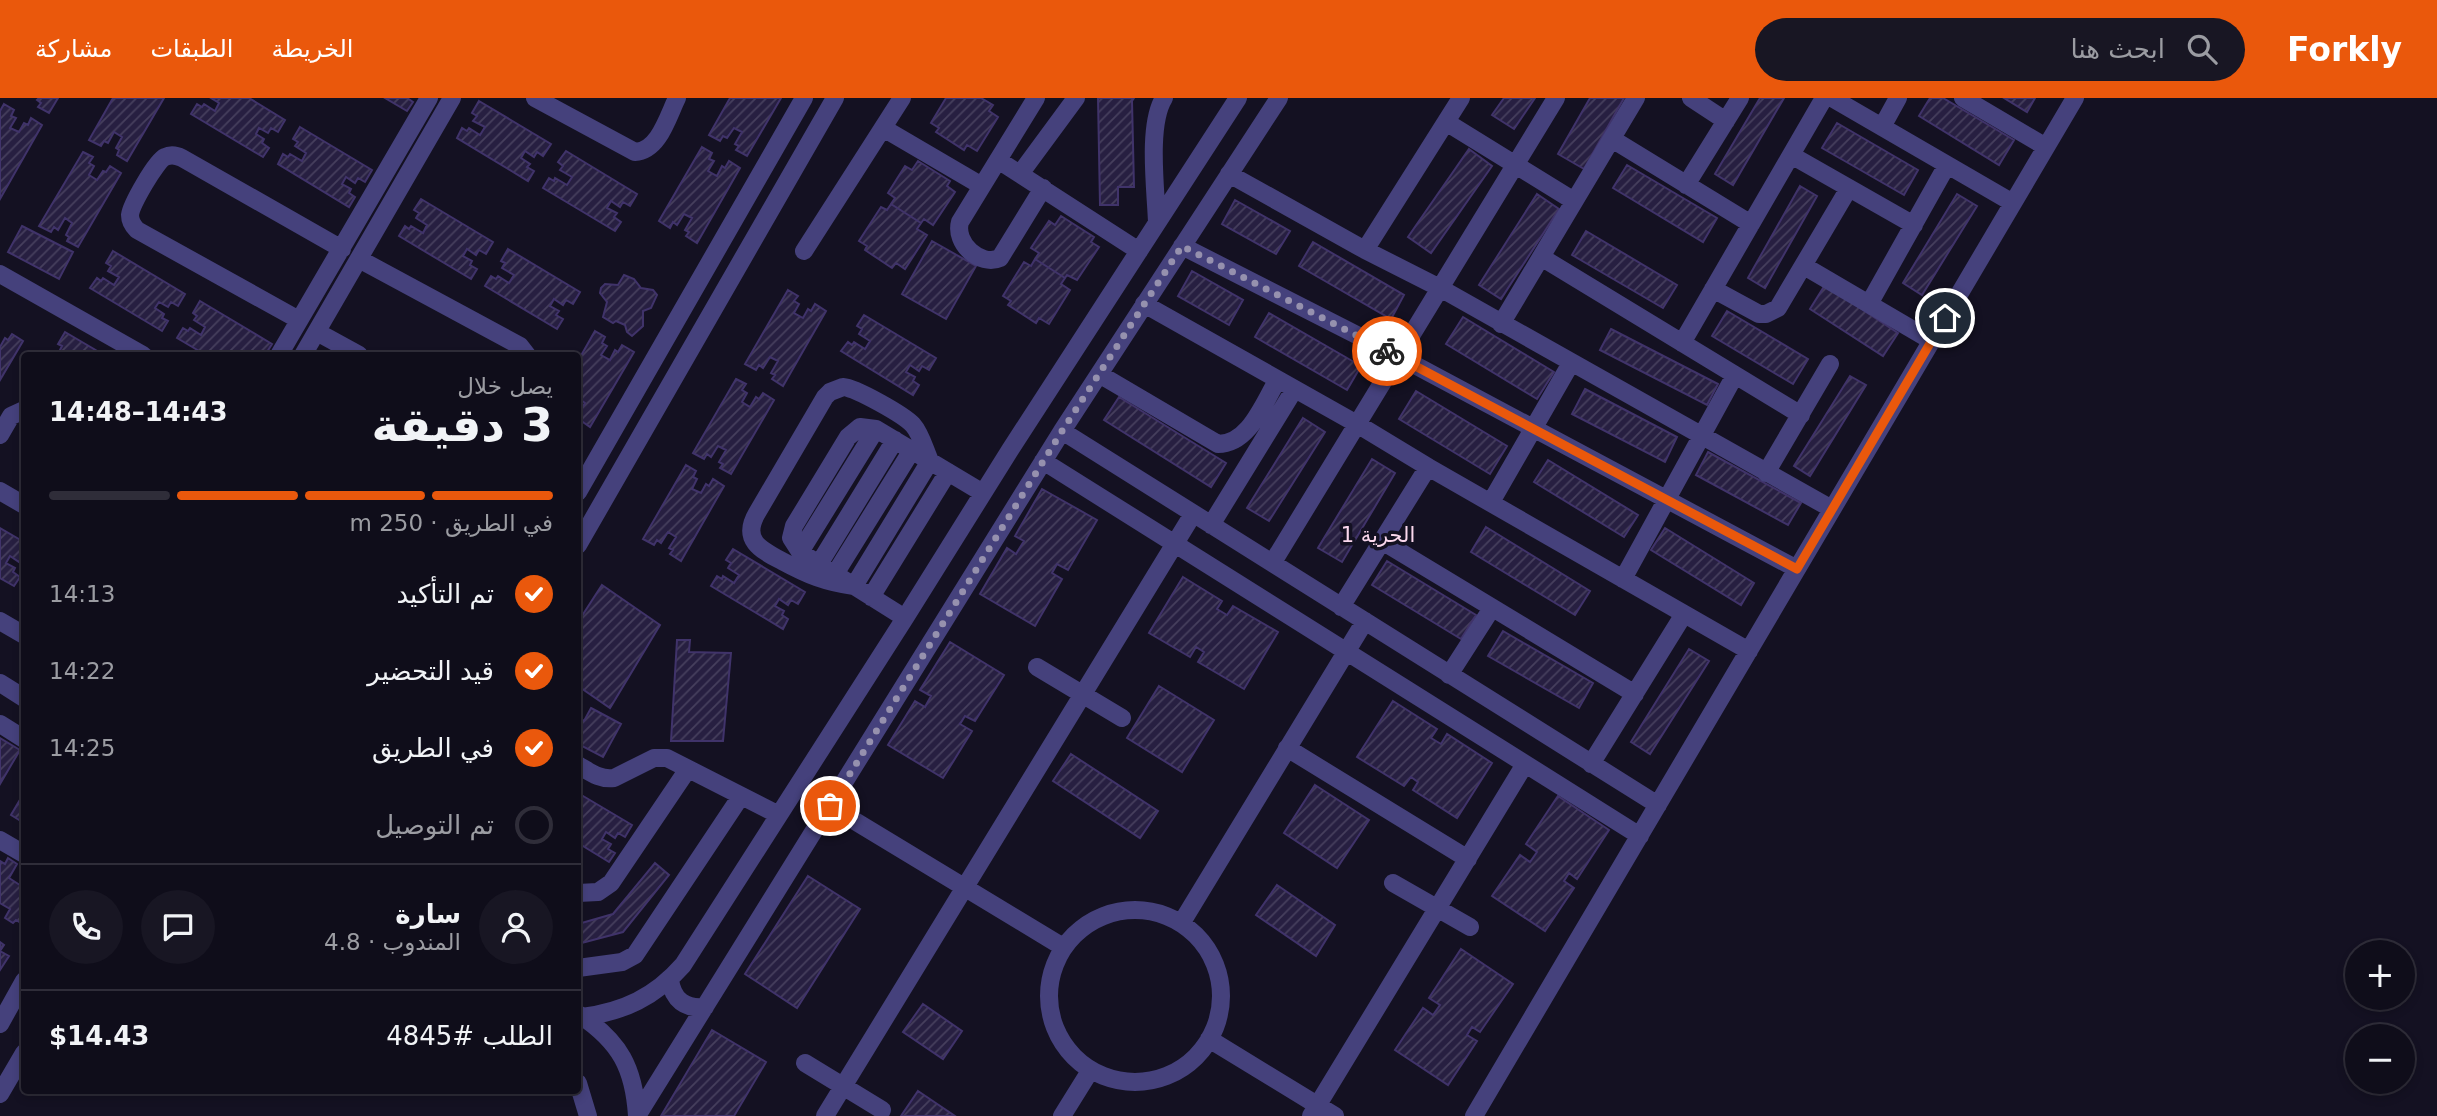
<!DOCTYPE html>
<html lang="ar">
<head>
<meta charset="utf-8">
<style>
	:root { --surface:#0f0d1a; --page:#181623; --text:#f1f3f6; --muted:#9b9ca2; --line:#2f2d39; --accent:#ea580c }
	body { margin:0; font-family:"DejaVu Sans","Noto Sans Arabic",sans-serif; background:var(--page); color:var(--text); direction:rtl; height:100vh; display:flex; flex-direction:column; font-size:26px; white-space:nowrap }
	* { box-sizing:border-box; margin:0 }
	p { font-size:23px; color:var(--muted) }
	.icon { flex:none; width:38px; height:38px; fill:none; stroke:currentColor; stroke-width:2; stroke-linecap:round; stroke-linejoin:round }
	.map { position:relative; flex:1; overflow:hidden; direction:ltr }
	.sheet { position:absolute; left:21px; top:254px; width:560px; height:742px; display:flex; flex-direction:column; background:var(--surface); border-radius:7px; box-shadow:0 4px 10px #0003,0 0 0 2px var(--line); direction:rtl }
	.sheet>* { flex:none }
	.controls { position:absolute; left:2345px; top:842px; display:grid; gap:14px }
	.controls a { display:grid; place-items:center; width:70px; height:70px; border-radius:50%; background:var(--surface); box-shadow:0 4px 10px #0003,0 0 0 2px var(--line); font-size:35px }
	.pin { position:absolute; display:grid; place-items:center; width:60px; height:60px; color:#fff; margin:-30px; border:4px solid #fff; border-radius:50%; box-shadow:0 2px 7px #0007 }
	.courier { position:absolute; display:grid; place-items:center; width:70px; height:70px; margin:-35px; border:5px solid #ea580c; border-radius:50%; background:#fff; color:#222; box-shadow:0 2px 9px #0007 }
	.head em { font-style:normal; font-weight:700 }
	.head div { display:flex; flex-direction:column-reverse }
	.head { display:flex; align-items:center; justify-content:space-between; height:119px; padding:0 28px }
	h1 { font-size:46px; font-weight:700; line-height:52px }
	.bar { display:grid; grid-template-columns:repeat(4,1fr); gap:10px 7px; align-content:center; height:84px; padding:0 28px }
	.bar i { height:9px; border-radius:5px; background:var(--line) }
	.bar .selected { background:var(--accent) }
	.bar p { grid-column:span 4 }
	.line { display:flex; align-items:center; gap:18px; padding:0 28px; border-top:2px solid var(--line) }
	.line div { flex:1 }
	.round { display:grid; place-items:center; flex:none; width:74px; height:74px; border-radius:37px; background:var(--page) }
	ol { padding:0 28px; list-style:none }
	li { display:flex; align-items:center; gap:21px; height:77px }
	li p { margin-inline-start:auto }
	li .icon { padding:7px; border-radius:50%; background:var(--accent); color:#fff; stroke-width:4 }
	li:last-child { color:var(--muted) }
	li i { width:38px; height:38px; border:4px solid var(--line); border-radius:50% }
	header { display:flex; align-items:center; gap:42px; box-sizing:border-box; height:98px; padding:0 35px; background:var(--accent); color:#fff }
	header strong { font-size:33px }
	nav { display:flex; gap:38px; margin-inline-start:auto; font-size:24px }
	.search { width:490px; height:63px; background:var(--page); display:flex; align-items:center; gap:18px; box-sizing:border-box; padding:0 24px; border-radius:38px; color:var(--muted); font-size:26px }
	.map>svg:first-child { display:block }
	.building { fill:url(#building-hatch); stroke:#40336a; stroke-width:2 }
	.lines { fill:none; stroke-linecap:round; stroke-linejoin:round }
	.minor { stroke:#45417c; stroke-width:18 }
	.done { stroke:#9691ae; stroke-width:7; stroke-dasharray:0 12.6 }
	.route { stroke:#ea580c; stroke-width:9 }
	.labels { text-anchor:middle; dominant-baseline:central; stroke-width:7; stroke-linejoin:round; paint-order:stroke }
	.neighbourhood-label { font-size:21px; fill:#fbd8ed; stroke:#141122 }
</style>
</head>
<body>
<header>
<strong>Forkly</strong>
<div class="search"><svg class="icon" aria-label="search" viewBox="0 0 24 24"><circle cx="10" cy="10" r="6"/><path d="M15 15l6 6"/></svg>ابحث هنا</div>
<nav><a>الخريطة</a><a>الطبقات</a><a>مشاركة</a></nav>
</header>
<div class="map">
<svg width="2437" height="1018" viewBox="0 0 2437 1018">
	<defs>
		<pattern id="building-hatch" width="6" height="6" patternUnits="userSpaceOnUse" patternTransform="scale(1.75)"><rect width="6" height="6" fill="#271f41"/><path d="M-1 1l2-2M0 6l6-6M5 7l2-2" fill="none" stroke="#463f5d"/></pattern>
	</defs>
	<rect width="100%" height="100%" fill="#141122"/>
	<path class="building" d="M39,0H58L49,15L38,9L41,5L37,2Z
		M113,0H164L127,63L117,57L119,52L116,50L122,39L114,34L108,45L104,43L101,48L89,42Z
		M211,0H249L285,22L278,34L271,30L268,35L259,30L256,36L264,41L262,45L269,50L263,59L191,16L197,6L202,9L204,6L215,13L219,5Z
		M385,0H407L413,4L407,13Z
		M730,0H781L747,58L736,52L739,48L735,46L742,34L734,30L727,40L723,38L720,43L709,37Z
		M946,0H981L993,7L989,13L998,19L977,53L967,47L964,52L936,34L939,30L931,25Z
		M1098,0H1134L1132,3L1134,89H1118V107H1100Z
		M1504,0H1535L1514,31L1492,17Z
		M1590,0H1624L1584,71L1558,56Z
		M1760,0H1784L1733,87L1715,76Z
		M1930,0H1943L2014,42L1999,67L1919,18Z
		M2004,0H2035L2027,14Z
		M479,3L551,46L543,58L537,54L534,59L525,53L521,60L530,66L527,69L534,73L528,83L457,40L462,30L467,33L469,30L480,37L485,29L473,23L477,18L472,15Z
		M4,6L14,12L11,18L16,20L10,30L19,34L24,25L28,27L31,20L42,27L0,101V13Z
		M1837,25L1918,72L1904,97L1822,50Z
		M300,29L372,72L365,84L358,80L355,85L346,79L342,86L351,91L349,95L355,99L349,109L278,66L283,56L288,59L290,56L302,63L306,55L295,48L298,44L293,41Z
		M702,49L712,55L709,61L714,63L708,73L717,78L722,68L725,70L729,63L740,70L697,145L686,138L689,134L685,132L692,120L684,116L677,127L673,124L670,130L659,123Z
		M1469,51L1492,68L1431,155L1408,139Z
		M566,53L637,96L630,108L623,104L620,109L611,103L607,110L617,115L614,119L621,124L615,133L543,90L549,80L554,83L555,80L567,87L572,79L560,72L563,68L558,64Z
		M83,54L93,59L89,65L94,68L89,77L97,82L103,73L106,74L110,68L121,75L78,149L67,143L69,139L66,137L72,125L65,120L58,132L54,129L51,134L39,128Z
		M918,63L950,83L947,88L955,94L933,127L924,121L921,125L891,106L895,100L888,95L905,68L912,72Z
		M1627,67L1717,120L1703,144L1613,90Z
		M1800,88L1817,98L1765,190L1748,180Z
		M1537,96L1559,111L1501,201L1479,187Z
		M1957,96L1977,108L1922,197L1903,185Z
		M421,101L493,144L486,156L479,152L476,157L467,151L463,158L472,163L470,167L477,171L471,181L399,138L405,128L409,131L411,128L423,135L427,127L416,120L419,115L414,112Z
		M1235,102L1290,133L1276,156L1222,126Z
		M891,106L921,125L917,131L927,137L905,171L896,165L892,170L865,152L867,148L859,143L881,109L887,112Z
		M1061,118L1094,139L1091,144L1099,149L1077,182L1067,177L1065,180L1035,161L1039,155L1031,150L1049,123L1055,127Z
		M22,128L73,154L59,181L8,154Z
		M1586,133L1677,187L1663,210L1572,157Z
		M932,143L976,168L946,221L902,196Z
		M1313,144L1404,197L1391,221L1299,168Z
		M508,151L580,194L573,206L566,202L563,207L554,201L550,208L559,213L556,217L563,221L557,231L485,188L491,178L496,181L498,178L509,185L514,177L502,170L505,165L501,163Z
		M113,153L185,196L178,208L171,204L168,209L159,204L155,210L164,216L162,220L168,223L162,233L90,190L97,180L101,183L103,180L114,187L119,179L108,173L111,168L106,165Z
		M1035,161L1065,180L1061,186L1070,192L1049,226L1039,220L1036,225L1008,207L1011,203L1003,198L1024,164L1031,168Z
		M1192,173L1243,202L1229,227L1178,198Z
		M624,177L634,181L641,190L653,192L657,197L651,210L643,213V228L632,238L627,234L625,227L616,223L613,225L603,219L607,204L600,195L601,190L605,186L618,187Z
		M1825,187L1898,235L1883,258L1810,211Z
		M788,192L798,198L794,203L799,206L794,215L803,220L808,211L811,213L815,206L826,213L783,288L772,281L775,277L771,275L778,263L770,259L763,270L759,267L756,272L745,266Z
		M200,203L272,246L265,257L257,254L256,257H252L245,253L243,257H206L177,240L183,230L188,233L190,230L201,237L205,229L194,222L197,218L193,215Z
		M1727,213L1808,261L1793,286L1712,238Z
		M1269,215L1361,268L1347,292L1255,239Z
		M864,217L936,260L929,272L922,268L919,273L910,267L906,274L915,279L913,283L919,287L913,297L841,253L848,244L852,247L854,244L865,251L870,243L859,236L862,231L857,228Z
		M1463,219L1554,274L1537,301L1446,246Z
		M1611,231L1718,286L1707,307L1600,252Z
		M595,233L605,239L602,245L607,248L601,257L610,262L615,252L618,254L622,247L634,254L590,329L580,322L582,318L578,316L585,305L578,300V263Z
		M65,234L104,257H65L59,254L62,248L58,246Z
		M12,236L23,243L0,282V249L5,240L8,242Z
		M1850,278L1866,287L1810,378L1794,368Z
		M736,281L746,286L742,292L747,295L742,304L750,309L756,299L759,301L763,295L774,302L731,376L720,370L723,366L719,364L726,352L718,348L711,359L707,356L704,361L693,355Z
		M1585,291L1677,339L1665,364L1572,316Z
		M1416,293L1507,348L1490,376L1399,321Z
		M1119,299L1226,365L1211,389L1104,322Z
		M1303,320L1325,334L1269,423L1247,410Z
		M1708,354L1801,405L1788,427L1696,377Z
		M1372,361L1395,375L1342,464L1318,450Z
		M1548,362L1638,417L1624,439L1534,384Z
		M686,367L696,373L693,379L697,381L692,391L701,395L706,386L709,388L713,381L724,388L681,463L670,456L673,452L669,450L676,439L668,434L661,445L657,442L654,447L643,441Z
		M1042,391L1097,422L1068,472L1057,466L1052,475L1062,481L1035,528L980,496L1007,450L1016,456L1024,443L1015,438Z
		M1486,429L1590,493L1575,517L1471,454Z
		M0,430L24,444V460L22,459L19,464L10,458L6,465L15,470L13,474L20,479L14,488L0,480Z
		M1665,430L1754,485L1741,507L1651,452Z
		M733,451L805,494L798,506L791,502L788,507L779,501L775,508L784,513L782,517L788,521L783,531L711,488L717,478L722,481L723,478L734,485L739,477L728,470L731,465L726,462Z
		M1387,463L1476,517L1461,541L1372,487Z
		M1183,479L1222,503L1217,511L1227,517L1233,508L1278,534L1244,591L1198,564L1204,554L1196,549L1190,559L1149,535Z
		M602,487L660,527L610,610L578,588V524Z
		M1503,533L1593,585L1579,610L1488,558Z
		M677,542H690L689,554L731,555L723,643H671Z
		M950,544L1004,577L975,623L965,618L960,626L972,633L943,680L888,647L915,603L925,609L931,598L920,592Z
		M1689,551L1709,563L1650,656L1631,644Z
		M1159,588L1214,622L1182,674L1127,640Z
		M1393,603L1437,631L1431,640L1441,646L1447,636L1492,665L1457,720L1413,692L1418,684L1411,679L1404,688L1357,659Z
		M591,610L621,626L603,659L578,646V620L584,623Z
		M0,640L20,652L0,686Z
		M1071,656L1158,713L1140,740L1053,683Z
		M1315,687L1369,722L1337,770L1284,735Z
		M24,695V725L11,717Z
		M578,695L632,727L625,739L618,735L615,740L606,734L602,741L611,746L608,751L615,755L609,764L578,745Z
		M1558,698L1609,732L1577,781L1569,775L1564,783L1574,790L1545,833L1492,798L1520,757L1530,764L1537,754L1526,746Z
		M8,760L17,766L9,780L23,789L24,787V827L16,822L13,825L5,820L10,811L0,805V763L5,766Z
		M655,765L669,777L623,834L578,846V826L613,816Z
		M808,778L860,811L797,910L745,876Z
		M1277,787L1335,827L1316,858L1256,817Z
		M0,844L4,847L0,853L9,858L0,872Z
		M1461,851L1513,886L1480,934L1472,929L1467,937L1477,943L1448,987L1395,952L1423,910L1433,917L1440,907L1429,900Z
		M923,906L962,933L943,961L903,934Z
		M712,932L766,964L734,1018H661Z
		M918,993L955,1018H901Z"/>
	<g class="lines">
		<path class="minor" d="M535,0L635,54C659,53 668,18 677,0
			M1036,0L960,124C954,145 980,169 1000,160L1043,90
			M1691,0L1726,23
			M1832,0L2013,105
			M1963,0L2046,49
			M1446,24L1574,103
			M1882,29L1898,0
			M883,30L982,88
			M1612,41L1751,126
			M1791,57L1914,127
			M998,62L1139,153
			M1020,76L1076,0
			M1229,76L1365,152L1440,190L1832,411
			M1686,87L1740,0
			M1157,125C1156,93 1147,27 1164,0
			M1182,148L1398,258L1797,471
			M1365,152L1461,0
			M804,153L902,0
			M1541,159L1801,317
			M359,161L520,248L527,257
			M1804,168L1932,243
			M0,176L143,257
			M1713,191L1759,216H1766L1778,210L1849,90
			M1144,206L1357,326L1428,369L1749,553
			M1869,206L1947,67
			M299,222L137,132C133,128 130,124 130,117C131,107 156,63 165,59C171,56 176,57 182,60L342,151
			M1501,226L1636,0
			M317,234L359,257
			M1682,245L1824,0
			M279,257L429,0
			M303,257L452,0
			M1099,276L1218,346C1249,346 1263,306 1277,283
			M843,289C856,290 904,317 913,327C921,336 925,352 930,363L854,488C825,484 808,477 782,463C761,452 741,442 757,415L825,299L830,294Z
			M1062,333L1658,707
			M0,337L11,318L24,312
			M1043,363L1640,738
			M1766,375L1830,266
			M0,393L24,407
			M578,394L804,0
			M1491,404L1571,265
			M1211,427L1294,292
			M1382,443L1635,596
			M578,447L835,0
			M800,454L876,331
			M1273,464L1556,0
			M819,466L895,342
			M835,476L912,352
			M1623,481L1735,277
			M871,499L948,374
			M1341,509L1428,369
			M905,520L800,454L791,440L794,428L848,339L860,329L876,331L983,395
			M0,523L24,537
			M1037,569L1122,620
			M1449,577L1492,510
			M0,585L24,600
			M0,626L24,641
			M1287,650L1468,761
			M1591,666L1684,516
			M578,667C590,674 600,682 614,680L654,660H667L779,717
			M830,708L1063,849
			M0,742L24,756
			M1393,785L1470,829
			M578,795L598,794L611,785L688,671
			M1049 898a86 86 0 1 1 172 0a86 86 0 1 1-172 0Z
			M1182,824L1365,523
			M578,870L622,864L635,857L741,698
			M670,882C673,902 685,911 705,909
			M580,917C620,944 634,970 637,1018
			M582,919C623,914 655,899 683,867L905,520L1010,352L1238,0
			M0,926L24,883
			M1209,941L1335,1018
			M805,965L882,1012
			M578,985L588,1018
			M0,996L24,955
			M637,1018L1062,333L1279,0
			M825,1018L1193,416
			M1062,1018L1090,973
			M1311,1018L1525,666
			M1474,1018L2075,0"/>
	</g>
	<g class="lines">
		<path class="done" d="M830,708L1062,333L1182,148L1387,253"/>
		<path class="route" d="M1387,253L1797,471L1945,220"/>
	</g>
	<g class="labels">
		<g class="neighbourhood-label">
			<text x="1378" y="437">الحرية 1</text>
		</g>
	</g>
</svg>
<div class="controls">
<a>+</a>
<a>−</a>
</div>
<div class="pin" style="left:830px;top:708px;background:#ea580c"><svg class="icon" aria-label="bag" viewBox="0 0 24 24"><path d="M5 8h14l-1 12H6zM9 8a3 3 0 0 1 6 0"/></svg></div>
<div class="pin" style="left:1945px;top:220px;background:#1f2937"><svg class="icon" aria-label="home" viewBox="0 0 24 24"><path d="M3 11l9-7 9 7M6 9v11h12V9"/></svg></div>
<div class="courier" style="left:1387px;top:253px"><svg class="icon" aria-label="bike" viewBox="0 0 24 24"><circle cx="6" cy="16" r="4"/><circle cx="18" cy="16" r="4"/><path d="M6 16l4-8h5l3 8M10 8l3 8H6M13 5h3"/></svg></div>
<section class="sheet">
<div class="head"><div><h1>3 دقيقة</h1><p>يصل خلال</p></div><em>14:43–14:48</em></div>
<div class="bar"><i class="selected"></i><i class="selected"></i><i class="selected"></i><i></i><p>في الطريق · 250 m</p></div>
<ol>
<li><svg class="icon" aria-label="check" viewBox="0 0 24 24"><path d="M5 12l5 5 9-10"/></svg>تم التأكيد<p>14:13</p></li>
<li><svg class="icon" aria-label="check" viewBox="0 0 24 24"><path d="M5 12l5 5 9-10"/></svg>قيد التحضير<p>14:22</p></li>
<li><svg class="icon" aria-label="check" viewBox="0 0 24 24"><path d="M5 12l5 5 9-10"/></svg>في الطريق<p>14:25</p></li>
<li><i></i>تم التوصيل</li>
</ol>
<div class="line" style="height:126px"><a class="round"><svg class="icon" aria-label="person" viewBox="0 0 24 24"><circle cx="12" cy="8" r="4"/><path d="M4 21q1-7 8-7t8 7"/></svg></a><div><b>سارة</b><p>المندوب · 4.8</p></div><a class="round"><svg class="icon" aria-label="chat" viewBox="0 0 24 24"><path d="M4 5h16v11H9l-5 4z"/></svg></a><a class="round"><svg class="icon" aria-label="phone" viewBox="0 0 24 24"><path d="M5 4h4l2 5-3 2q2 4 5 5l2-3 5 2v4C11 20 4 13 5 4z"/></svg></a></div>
<div class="line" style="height:91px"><div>الطلب #4845</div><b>$14.43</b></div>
</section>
</div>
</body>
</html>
